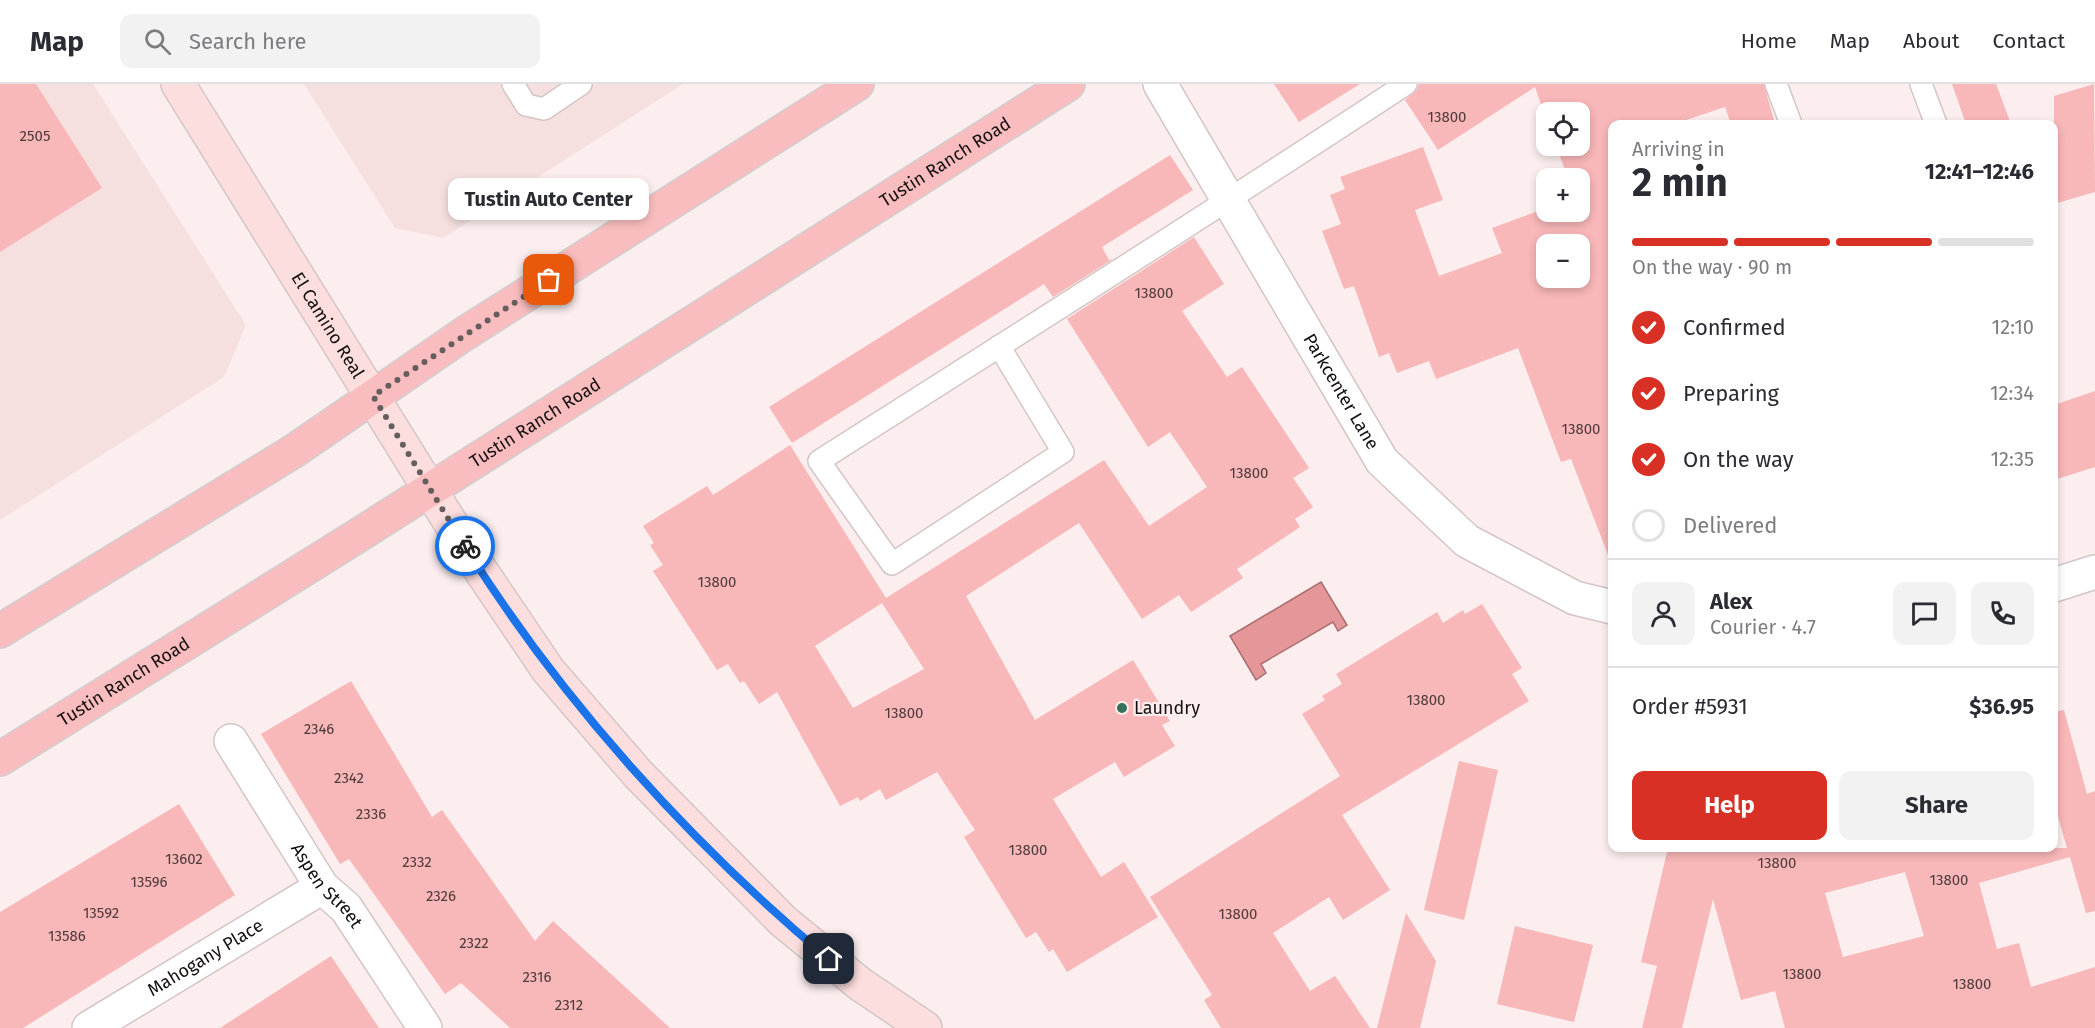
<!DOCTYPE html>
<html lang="en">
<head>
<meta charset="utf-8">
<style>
	:root { --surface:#fff; --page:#f2f2f3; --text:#2b2b33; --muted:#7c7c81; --line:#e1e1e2; --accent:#d93025 }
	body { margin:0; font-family:"Fira Sans",sans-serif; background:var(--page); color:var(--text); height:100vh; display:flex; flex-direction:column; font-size:22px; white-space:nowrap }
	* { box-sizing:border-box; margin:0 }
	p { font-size:20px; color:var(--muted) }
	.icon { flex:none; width:33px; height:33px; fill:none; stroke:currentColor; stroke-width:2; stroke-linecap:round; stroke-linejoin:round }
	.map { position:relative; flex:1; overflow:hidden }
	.drawer { position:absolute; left:1608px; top:36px; width:450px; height:732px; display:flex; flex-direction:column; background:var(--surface); border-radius:12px; box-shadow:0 3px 9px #0003 }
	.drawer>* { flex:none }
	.buttons { position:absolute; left:1536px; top:18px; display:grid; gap:12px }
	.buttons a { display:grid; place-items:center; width:54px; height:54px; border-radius:12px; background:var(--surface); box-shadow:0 3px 9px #0003; font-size:30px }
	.pin { position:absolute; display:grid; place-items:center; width:51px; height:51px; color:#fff; margin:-26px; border-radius:12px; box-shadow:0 3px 9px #0006 }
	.courier { position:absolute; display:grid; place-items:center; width:60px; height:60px; margin:-30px; border:4px solid #1a73e8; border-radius:50%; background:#fff; color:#222; box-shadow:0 2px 8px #0007 }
	.bubble { position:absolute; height:42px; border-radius:12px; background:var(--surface); box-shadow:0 3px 9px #0003; font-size:20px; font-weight:700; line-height:42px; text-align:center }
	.headline em { font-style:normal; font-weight:700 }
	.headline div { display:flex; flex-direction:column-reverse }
	.headline { display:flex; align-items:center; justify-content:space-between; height:102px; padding:0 24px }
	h1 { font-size:39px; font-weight:700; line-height:45px }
	.bar { display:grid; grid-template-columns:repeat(4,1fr); gap:9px 6px; align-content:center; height:72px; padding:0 24px }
	.bar i { height:8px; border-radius:4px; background:var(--line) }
	.bar .selected { background:var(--accent) }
	.bar p { grid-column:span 4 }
	.line { display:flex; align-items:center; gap:15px; padding:0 24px; border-top:2px solid var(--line) }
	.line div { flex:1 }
	.round { display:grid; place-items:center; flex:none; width:63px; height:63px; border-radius:12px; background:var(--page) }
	ol { padding:0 24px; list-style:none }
	li { display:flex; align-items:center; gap:18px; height:66px }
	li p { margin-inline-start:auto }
	li .icon { padding:6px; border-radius:50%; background:var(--accent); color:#fff; stroke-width:4 }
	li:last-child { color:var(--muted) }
	li i { width:33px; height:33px; border:3px solid var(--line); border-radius:50% }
	.button { display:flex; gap:12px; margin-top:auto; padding:12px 24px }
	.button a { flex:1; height:69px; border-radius:12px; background:var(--accent); color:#fff; font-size:24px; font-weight:700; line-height:69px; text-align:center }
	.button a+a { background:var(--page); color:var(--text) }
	header { display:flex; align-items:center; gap:36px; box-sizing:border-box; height:84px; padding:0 30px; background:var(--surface); border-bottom:2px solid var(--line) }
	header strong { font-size:28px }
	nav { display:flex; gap:33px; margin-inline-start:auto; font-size:21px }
	.search { width:420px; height:54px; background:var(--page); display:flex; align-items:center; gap:15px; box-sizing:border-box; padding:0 21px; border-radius:12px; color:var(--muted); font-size:22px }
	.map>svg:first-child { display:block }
	.built { fill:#f5dfdf }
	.water { fill:#e59698; stroke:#a76e6f; stroke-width:1.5 }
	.building { fill:#f8b7b8; fill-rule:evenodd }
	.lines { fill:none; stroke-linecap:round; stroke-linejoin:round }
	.lane-casing { stroke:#d4c6c6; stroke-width:24 }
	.street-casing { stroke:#d4c6c6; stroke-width:36 }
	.secondary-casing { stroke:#d4c6c6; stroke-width:36 }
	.primary-casing { stroke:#d0cfcf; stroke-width:36 }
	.lane { stroke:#fff; stroke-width:21 }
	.street { stroke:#fff; stroke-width:33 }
	.secondary { stroke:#fddedf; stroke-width:33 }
	.primary { stroke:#fabdbf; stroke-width:33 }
	.done { stroke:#665e5e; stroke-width:6; stroke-dasharray:0 10.8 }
	.route { stroke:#1a73e8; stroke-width:8 }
	.poi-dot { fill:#35715c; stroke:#fceeee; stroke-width:2 }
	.labels { text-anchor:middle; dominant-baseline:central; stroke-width:4.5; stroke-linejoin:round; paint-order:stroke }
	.number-label { font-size:15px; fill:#4e3a3a }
	.street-label { font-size:18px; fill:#151010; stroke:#fceeee }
	.poi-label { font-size:18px; fill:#151010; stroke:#fceeee; text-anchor:start }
</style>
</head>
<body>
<header>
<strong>Map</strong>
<div class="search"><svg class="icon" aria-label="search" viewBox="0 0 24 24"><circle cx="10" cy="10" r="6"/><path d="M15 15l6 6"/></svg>Search here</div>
<nav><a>Home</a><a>Map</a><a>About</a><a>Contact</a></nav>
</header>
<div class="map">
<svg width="2095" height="944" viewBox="0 0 2095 944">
	<rect width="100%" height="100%" fill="#fceeee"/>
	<path class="built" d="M0,0H93L246,241L224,293L0,436Z
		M304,0H683L443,154L395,144Z"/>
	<path class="water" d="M1321,498L1347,541L1338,547L1333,538L1261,580L1266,589L1256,596L1230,552Z"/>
	<path class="building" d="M0,0H36L102,104L0,168Z
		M1274,0H1360L1299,38Z
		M1419,0H1764L1775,40H1731L1725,23L1674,40H1612V475L1610,476L1571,375L1561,378L1518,264L1436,295L1429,277L1397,289L1389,269L1379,273L1354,202L1344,205L1322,147L1341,140L1330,111L1345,105L1340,93L1423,63L1443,116L1415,126L1439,192L1502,169L1492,144L1546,124V128H1580V94H1568L1556,62H1580V28H1546V34L1535,3L1438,66L1405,16L1417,6ZM1546,160H1580V194H1546Z
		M1952,0H1996L2011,40H1966Z
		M2094,0L2095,108L2054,120V12Z
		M1170,71L1193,106L1102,163L1109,176L1113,175L1053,213L1044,200L792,359L769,323Z
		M1194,153L1224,200L1182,227L1227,293L1242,283L1309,384L1293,394L1313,423L1295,435L1300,443L1237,485L1243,494L1191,528L1179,511L1142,535L1079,439L966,512L1035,636L1133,576L1170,637L1162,641L1175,662L1124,693L1115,678L1053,715L1101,793L1124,778L1158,833L1067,888L1053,865L1049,868L1036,848L1026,854L964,753L975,746L937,688L886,716L880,705L860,717L858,713L840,722L777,608L759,620L744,597L740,599L728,580L717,586L653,487L663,481L650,461L654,459L643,442L707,402L713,411L790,361L886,514L1104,376L1149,442L1207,403L1170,348L1148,363L1067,235ZM882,519L924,585L853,624L815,562Z
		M2095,307V383L2054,396V321Z
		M1482,520L1522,584L1512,590L1529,617L1342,731L1390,806L1343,836L1329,813L1273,849L1310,907L1335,892L1370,944H1221L1204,916L1212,911L1150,813L1340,692L1302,630L1325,616L1322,612L1342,600L1336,590L1437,528L1443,539L1463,526L1465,530Z
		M351,597L432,733L442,726L535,857L553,837L670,944H510L461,899L445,910L349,775L340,780L261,650Z
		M2064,626L2087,710L2095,707V827L2086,829L2070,773L1979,799L1997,865L2019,859L2031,903L2095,883V944H1785L1775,907L1741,916L1713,815L1682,944H1642L1657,882L1641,878L1668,764H2067L2054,719V628ZM1905,788L1924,852L1843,873L1825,809Z
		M1459,677L1498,686L1464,836L1424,826Z
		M179,720L235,811L23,944H0V828Z
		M1406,829L1436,877L1420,944H1377Z
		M1515,842L1593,861L1574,938L1497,920Z
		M331,872L379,944H220Z"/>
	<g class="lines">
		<g class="lane-casing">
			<path id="lane" d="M513,0L526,21L544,25L581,0
				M1776,0L1791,40
				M1921,0L1936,40
				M999,262L1063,368L892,480L819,377C1016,252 1212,128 1406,0"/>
		</g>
		<g class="street-casing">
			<g id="street">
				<path id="s1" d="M1160,0L1382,377L1467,457L1575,514L1612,523"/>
				<path d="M2054,501L2095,488"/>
				<path id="s2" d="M231,657L322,803L346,824L425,944"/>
				<path id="s3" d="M89,944L322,803"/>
			</g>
		</g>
		<g class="secondary-casing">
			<g id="secondary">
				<path id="s4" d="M178,0L473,475L548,586L638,690L783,837L860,900L925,944"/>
			</g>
		</g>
		<g class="primary-casing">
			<g id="primary">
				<path d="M0,547L294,367L464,250L857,0"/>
				<path id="s5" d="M0,675L354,454L1068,0"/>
			</g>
		</g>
		<use href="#lane" class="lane"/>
		<use href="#street" class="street"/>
		<use href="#secondary" class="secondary"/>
		<use href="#primary" class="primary"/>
	</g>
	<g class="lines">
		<path class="done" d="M465,462L373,312L549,196"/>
		<path class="route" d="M465,462C560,615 691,760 829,875"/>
	</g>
	<circle class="poi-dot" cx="1122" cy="624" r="6"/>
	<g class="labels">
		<g class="number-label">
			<text x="1447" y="33">13800</text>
			<text x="35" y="52">2505</text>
			<text x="1154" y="209">13800</text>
			<text x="1581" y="345">13800</text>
			<text x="1249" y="389">13800</text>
			<text x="717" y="498">13800</text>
			<text x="1426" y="616">13800</text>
			<text x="904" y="629">13800</text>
			<text x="319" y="645">2346</text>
			<text x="349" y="694">2342</text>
			<text x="371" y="730">2336</text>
			<text x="1028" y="766">13800</text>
			<text x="184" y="775">13602</text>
			<text x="417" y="778">2332</text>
			<text x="1777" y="779">13800</text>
			<text x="1949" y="796">13800</text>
			<text x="149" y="798">13596</text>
			<text x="441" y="812">2326</text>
			<text x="101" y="829">13592</text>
			<text x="1238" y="830">13800</text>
			<text x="67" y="852">13586</text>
			<text x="474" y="859">2322</text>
			<text x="1802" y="890">13800</text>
			<text x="537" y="893">2316</text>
			<text x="1972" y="900">13800</text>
			<text x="569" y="921">2312</text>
		</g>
		<g class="street-label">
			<text stroke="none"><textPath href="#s5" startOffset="1118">Tustin Ranch Road</textPath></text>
			<text stroke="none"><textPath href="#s4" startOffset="284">El Camino Real</textPath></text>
			<text stroke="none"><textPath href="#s1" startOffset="357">Parkcenter Lane</textPath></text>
			<text stroke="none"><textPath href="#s5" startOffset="632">Tustin Ranch Road</textPath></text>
			<text stroke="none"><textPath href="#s5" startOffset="146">Tustin Ranch Road</textPath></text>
			<text stroke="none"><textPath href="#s2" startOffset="174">Aspen Street</textPath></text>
			<text stroke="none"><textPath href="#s3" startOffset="136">Mahogany Place</textPath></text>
		</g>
		<g class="poi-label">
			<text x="1134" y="624">Laundry</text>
		</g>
	</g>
</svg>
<div class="buttons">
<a><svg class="icon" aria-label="locate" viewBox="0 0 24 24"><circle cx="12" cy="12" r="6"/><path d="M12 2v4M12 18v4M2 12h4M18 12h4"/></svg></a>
<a>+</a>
<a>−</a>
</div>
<div class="pin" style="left:549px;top:196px;background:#ea580c"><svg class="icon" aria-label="bag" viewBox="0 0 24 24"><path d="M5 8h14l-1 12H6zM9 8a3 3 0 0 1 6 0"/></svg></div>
<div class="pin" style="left:829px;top:875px;background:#1f2937"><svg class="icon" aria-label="home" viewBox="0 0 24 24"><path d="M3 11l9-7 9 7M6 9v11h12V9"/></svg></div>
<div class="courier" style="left:465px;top:462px"><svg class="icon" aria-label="bike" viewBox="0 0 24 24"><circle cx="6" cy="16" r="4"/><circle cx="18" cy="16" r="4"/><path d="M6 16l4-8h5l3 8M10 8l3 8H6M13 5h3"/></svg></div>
<div class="bubble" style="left:448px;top:94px;width:201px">Tustin Auto Center</div>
<section class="drawer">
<div class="headline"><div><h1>2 min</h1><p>Arriving in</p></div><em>12:41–12:46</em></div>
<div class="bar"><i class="selected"></i><i class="selected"></i><i class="selected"></i><i></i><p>On the way · 90 m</p></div>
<ol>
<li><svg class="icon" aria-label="check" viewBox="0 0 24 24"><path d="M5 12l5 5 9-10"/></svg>Confirmed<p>12:10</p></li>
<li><svg class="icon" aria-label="check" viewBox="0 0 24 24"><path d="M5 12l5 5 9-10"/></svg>Preparing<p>12:34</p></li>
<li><svg class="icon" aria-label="check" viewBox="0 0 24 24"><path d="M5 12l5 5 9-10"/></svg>On the way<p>12:35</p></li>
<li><i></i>Delivered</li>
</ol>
<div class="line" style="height:108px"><a class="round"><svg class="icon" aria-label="person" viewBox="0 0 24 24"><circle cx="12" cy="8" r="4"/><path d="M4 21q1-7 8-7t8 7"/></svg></a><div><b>Alex</b><p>Courier · 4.7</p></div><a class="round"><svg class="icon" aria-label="chat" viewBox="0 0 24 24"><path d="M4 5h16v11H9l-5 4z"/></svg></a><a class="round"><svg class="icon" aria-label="phone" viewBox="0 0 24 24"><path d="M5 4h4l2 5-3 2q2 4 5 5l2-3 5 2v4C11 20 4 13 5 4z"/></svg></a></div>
<div class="line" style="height:78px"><div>Order #5931</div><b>$36.95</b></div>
<div class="button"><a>Help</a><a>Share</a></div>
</section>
</div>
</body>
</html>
